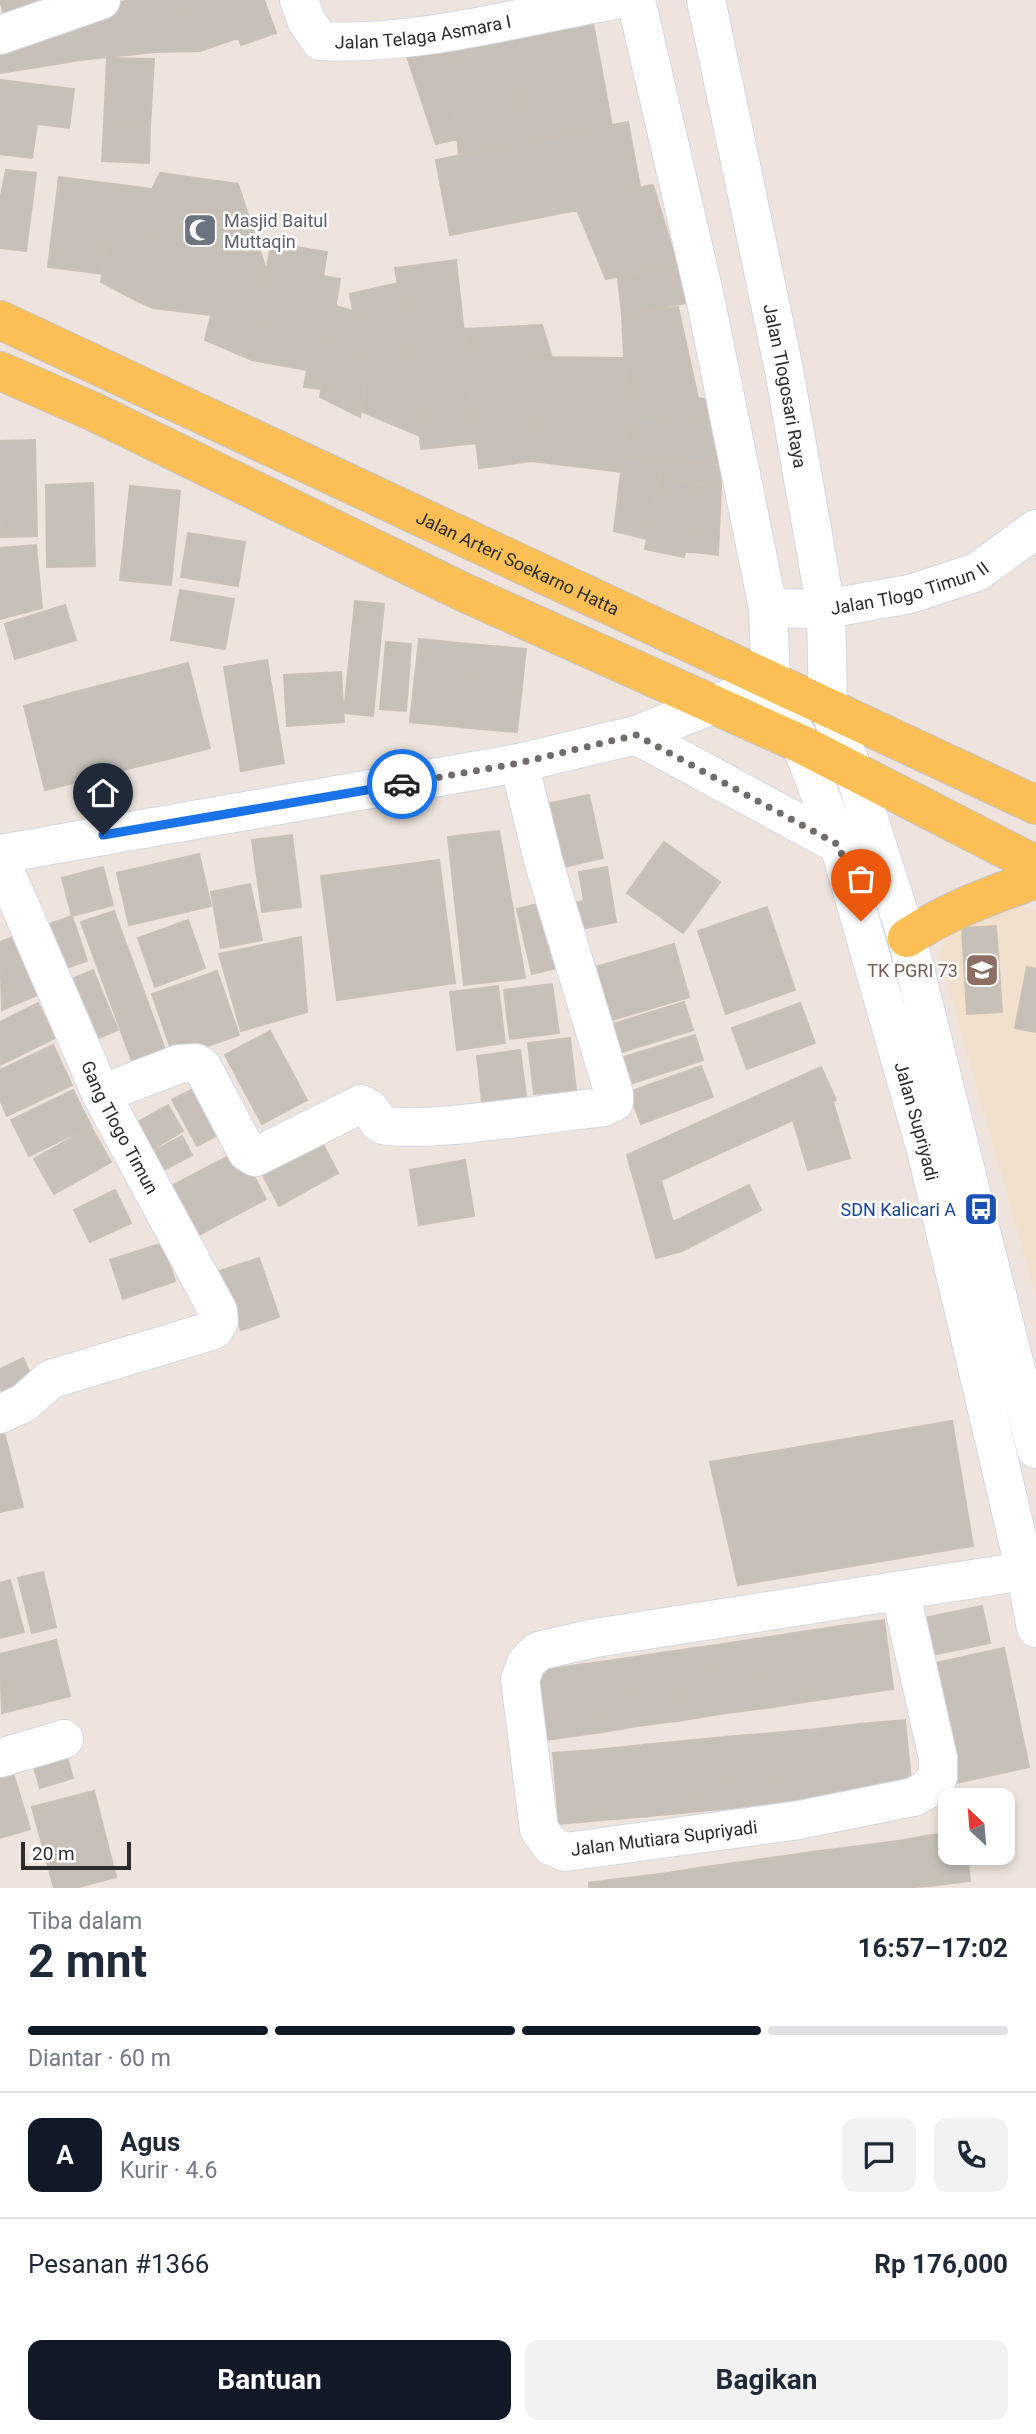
<!DOCTYPE html>
<html lang="id">
<head>
<meta charset="utf-8">
<style>
	:root { --surface:#fff; --page:#f2f2f3; --text:#1f2937; --muted:#747a83; --line:#e0e1e3; --accent:#111827 }
	body { margin:0; font-family:Roboto,sans-serif; background:var(--page); color:var(--text); height:100vh; display:flex; flex-direction:column; font-size:26px; white-space:nowrap }
	* { box-sizing:border-box; margin:0 }
	p { font-size:23px; color:var(--muted) }
	.icon { flex:none; width:38px; height:38px; fill:none; stroke:currentColor; stroke-width:2; stroke-linecap:round; stroke-linejoin:round }
	.map { position:relative; height:1888px; overflow:hidden }
	.sheet { display:flex; flex-direction:column; background:var(--surface); flex:1 }
	.sheet>* { flex:none }
	.needle { width:46px; rotate:334deg }
	.controls { position:absolute; left:938px; top:1788px; display:grid; gap:14px }
	.controls a { display:grid; place-items:center; width:77px; height:77px; border-radius:14px; background:var(--surface); box-shadow:0 4px 10px #0003; font-size:35px }
	.scale { position:absolute; left:21px; bottom:18px; width:110px; box-sizing:border-box; padding-left:7px; border:4px solid #2c2c2c; border-top:0; font-size:19px; line-height:24px; white-space:nowrap; color:#2c2c2c; -webkit-text-stroke:5px #fff; paint-order:stroke }
	.pin { position:absolute; display:grid; place-items:center; width:60px; height:60px; color:#fff; margin:-72px -30px; border-radius:50% 50% 50% 0; rotate:-45deg; box-shadow:0 0 7px #0007 }
	.pin .icon { rotate:45deg }
	.courier { position:absolute; display:grid; place-items:center; width:70px; height:70px; margin:-35px; border:5px solid #1a73e8; border-radius:50%; background:#fff; color:#222; box-shadow:0 2px 9px #0007 }
	.head em { font-style:normal; font-weight:700 }
	.head div { display:flex; flex-direction:column-reverse }
	.head { display:flex; align-items:center; justify-content:space-between; height:119px; padding:0 28px }
	h1 { font-size:46px; font-weight:700; line-height:52px }
	.bar { display:grid; grid-template-columns:repeat(4,1fr); gap:10px 7px; align-content:center; height:84px; padding:0 28px }
	.bar i { height:9px; border-radius:5px; background:var(--line) }
	.bar .selected { background:var(--accent) }
	.bar p { grid-column:span 4 }
	.line { display:flex; align-items:center; gap:18px; padding:0 28px; border-top:2px solid var(--line) }
	.line div { flex:1 }
	.round { display:grid; place-items:center; flex:none; width:74px; height:74px; border-radius:14px; background:var(--page) }
	.button { display:flex; gap:14px; margin-top:auto; padding:14px 28px }
	.button a { flex:1; height:80px; border-radius:14px; background:var(--accent); color:#fff; font-size:28px; font-weight:700; line-height:80px; text-align:center }
	.button a+a { background:var(--page); color:var(--text) }
	.map>svg:first-child { display:block }
	.education { fill:#f1e0cb }
	.building { fill:#c6c0b8; stroke:#cac0b6; stroke-width:2 }
	.lines { fill:none; stroke-linecap:round; stroke-linejoin:round }
	.minor-casing { stroke:#d2d8e5; stroke-width:40 }
	.major-casing { stroke:#c4c4c4; stroke-width:40 }
	.minor { stroke:#fff; stroke-width:38 }
	.major { stroke:#fbbf55; stroke-width:38 }
	.done { stroke:#706c6a; stroke-width:7; stroke-dasharray:0 12.6 }
	.route { stroke:#1a73e8; stroke-width:9 }
	.labels { text-anchor:middle; dominant-baseline:central; stroke-width:5; stroke-linejoin:round; paint-order:stroke }
	.street-label { font-size:18px; fill:#2c2c2c; stroke:#fff }
	.worship-label { font-size:18px; fill:#5b616d; stroke:#fff; text-anchor:start }
	.education-label { font-size:18px; fill:#785e54; stroke:#fff; text-anchor:end }
	.transit-label { font-size:18px; fill:#164399; stroke:#fff; text-anchor:end }
</style>
</head>
<body>
<div class="map">
<svg width="1036" height="1888" viewBox="0 0 1036 1888">
	<rect width="100%" height="100%" fill="#eee4dd"/>
	<path class="education" d="M1003,897L1036,911V1296L939,954L956,915Z"/>
	<path class="building" d="M0,0H37L40,7L5,19Z
		M128,0H138L156,52L81,60L66,22Z
		M138,0H181L200,51L156,52Z
		M181,0H225L238,38L200,51Z
		M225,0H264L276,33L241,45Z
		M66,22L81,60L0,73V45Z
		M593,23L612,126L524,143L518,31Z
		M518,31L524,143L459,156L448,38Z
		M448,38L457,139L436,144L403,44Z
		M107,58L154,59L150,127L104,125Z
		M0,80L74,89L69,128L37,124L32,158L0,154Z
		M628,122L640,187L597,196L598,206L450,235L436,160Z
		M104,125L150,127L149,163L102,161Z
		M6,170L36,173L26,251L0,248V200Z
		M160,173L238,184L267,272L252,360L205,340L211,315L153,308L137,301L152,189Z
		M59,177L114,184L103,274L48,267Z
		M114,184L152,189L137,301L101,282Z
		M653,185L677,264L606,279L577,210L598,206L597,196Z
		M271,243L327,252L323,276L340,279L322,389L304,387L307,370L252,360Z
		M456,260L476,443L421,449L412,367L395,268Z
		M677,264L686,303L622,315L618,278Z
		M398,283L412,367L420,436L363,412L365,378L350,294Z
		M336,306L353,311L365,378L360,417L320,397Z
		M678,307L698,398L711,400L714,420L627,416L622,315Z
		M542,325L552,358L525,357L532,461L479,468L464,329Z
		M525,357L624,358L627,416L621,472L532,461Z
		M627,416L714,420L719,465L623,456Z
		M35,440L37,536L1,537L0,441Z
		M623,456L662,460L647,539L614,531Z
		M662,460L722,466L721,487L660,477Z
		M660,477L699,485L684,557L645,549Z
		M93,483L95,566L47,567L46,485Z
		M699,485L721,487L718,555L685,551Z
		M130,486L180,491L171,585L120,580Z
		M188,533L245,542L238,586L181,577Z
		M36,545L42,608L0,619V548Z
		M180,590L234,599L225,649L171,640Z
		M355,601L384,604L373,716L344,713Z
		M65,605L76,640L15,659L5,624Z
		M419,639L468,644L460,727L410,722Z
		M386,642L411,644L406,711L380,709Z
		M468,644L526,649L517,732L460,727Z
		M267,660L284,763L241,771L224,667Z
		M188,663L210,748L168,759L146,674Z
		M341,672L344,722L287,726L284,675Z
		M146,674L168,759L131,768L110,683Z
		M110,683L131,768L93,778L71,693Z
		M71,693L93,778L45,790L24,706Z
		M589,795L603,858L559,868L546,804Z
		M499,831L525,978L464,985L448,837Z
		M292,835L301,907L262,912L252,840Z
		M664,842L720,882L683,933L627,893Z
		M199,854L211,906L129,925L117,873Z
		M439,860L455,983L337,1000L321,876Z
		M103,867L113,905L72,916L62,878Z
		M607,867L616,922L571,931L566,904L584,901L579,872Z
		M250,884L262,940L221,948L211,892Z
		M550,901L565,966L532,974L517,909Z
		M767,907L795,990L726,1014L698,931Z
		M114,911L166,1052L133,1064L81,922Z
		M72,916L87,961L52,973L37,928Z
		M188,920L205,968L155,987L138,938Z
		M996,926L1002,1012L967,1014L962,928Z
		M17,935L42,993L2,1010L0,942Z
		M301,937L307,1012L241,1031L219,954Z
		M674,944L689,997L612,1020L596,967Z
		M1027,967L1036,969V1032L1015,1028Z
		M93,970L118,1030L84,1044L60,984Z
		M217,971L239,1035L174,1058L152,994Z
		M552,984L559,1033L510,1039L504,990Z
		M498,986L505,1043L457,1050L450,992Z
		M684,1002L693,1030L622,1052L613,1024Z
		M38,1003L55,1038L0,1065V1022Z
		M800,1003L815,1043L747,1069L732,1028Z
		M270,1031L307,1100L262,1124L225,1055Z
		M695,1035L703,1060L633,1083L624,1057Z
		M570,1038L576,1090L534,1094L528,1043Z
		M53,1045L72,1085L7,1116L0,1100V1070Z
		M520,1050L527,1105L483,1110L477,1056Z
		M701,1066L713,1097L641,1124L629,1092Z
		M821,1067L836,1100L833,1102L850,1158L808,1170L793,1120L661,1180L673,1222L749,1185L761,1210L682,1251L656,1258L627,1155Z
		M200,1085L225,1131L197,1146L172,1100Z
		M73,1090L91,1126L29,1156L11,1120Z
		M168,1105L183,1131L153,1149L138,1122Z
		M91,1127L111,1162L54,1194L34,1159Z
		M318,1135L338,1173L279,1206L259,1168Z
		M182,1136L192,1155L164,1170L154,1151Z
		M240,1150L266,1199L190,1240L164,1190Z
		M465,1160L474,1216L419,1225L410,1170Z
		M115,1190L131,1223L90,1242L74,1210Z
		M163,1243L175,1281L123,1299L110,1260Z
		M259,1258L279,1317L241,1330L220,1271Z
		M23,1358L36,1386L6,1399L0,1387V1369Z
		M952,1421L973,1546L738,1585L710,1462Z
		M2,1424L23,1507L0,1512V1425Z
		M43,1572L56,1627L32,1633L18,1578Z
		M10,1580L24,1632L0,1638V1583Z
		M982,1606L990,1643L932,1655L924,1618Z
		M884,1620L893,1689L858,1694L848,1625Z
		M848,1625L858,1694L811,1701L801,1632Z
		M801,1632L811,1701L766,1708L756,1639Z
		M756,1639L766,1708L720,1714L710,1646Z
		M56,1640L70,1696L2,1713L0,1654Z
		M710,1646L720,1714L677,1721L667,1652Z
		M1004,1648L1029,1767L956,1783L931,1664Z
		M667,1652L677,1721L638,1726L628,1658Z
		M628,1658L638,1726L596,1733L586,1664Z
		M586,1664L596,1733L544,1740L535,1671Z
		M905,1720L912,1791L866,1795L859,1724Z
		M859,1724L866,1795L824,1799L818,1729Z
		M818,1729L824,1799L780,1803L773,1733Z
		M773,1733L780,1803L732,1808L725,1737Z
		M725,1737L732,1808L691,1812L684,1741Z
		M684,1741L691,1812L650,1816L643,1745Z
		M643,1745L650,1816L602,1820L595,1750Z
		M65,1750L73,1778L40,1788L32,1760Z
		M595,1750L602,1820L559,1824L553,1753Z
		M10,1763L30,1829L0,1838V1766Z
		M94,1791L116,1877L75,1888H54L32,1807Z
		M950,1833V1853H967L970,1881L939,1885L932,1835Z
		M932,1835L939,1885L904,1888L897,1841Z
		M897,1841L904,1888H857L851,1847Z
		M851,1847L857,1888H824L819,1851Z
		M819,1851L824,1888H781L777,1857Z
		M777,1857L781,1888H745L742,1862Z
		M742,1862L745,1888H708L705,1867Z
		M705,1867L708,1888H669L667,1873Z
		M667,1873L669,1888H628L627,1878Z
		M627,1878L628,1888H589V1883Z"/>
	<g class="lines">
		<g class="minor-casing">
			<g id="minor">
				<path id="s1" d="M299,0L306,20L320,41C418,46 517,17 614,0"/>
				<path id="s2" d="M636,0L706,302L768,608L771,682L801,744L839,845L926,1150L1025,1571L1036,1628"/>
				<path id="s3" d="M706,0L784,370L826,609L828,706L854,772L907,938L1036,1449"/>
				<path d="M0,35L101,0"/>
				<path id="s4" d="M768,608L826,609L910,594L977,572L1036,529"/>
				<path d="M636,735L839,845"/>
				<path d="M0,854L519,763L636,735L771,682"/>
				<path id="s5" d="M0,859L101,1094L218,1311L219,1322L214,1330L51,1379L24,1403L0,1414"/>
				<path d="M101,1094L179,1064L196,1063L203,1068L247,1152L255,1157L361,1104L370,1109L380,1124C410,1136 563,1111 604,1107L614,1102V1094L543,860L519,763"/>
				<path d="M900,1590L938,1758V1777L926,1790L913,1797L799,1820L566,1852L551,1846L539,1829L520,1680L526,1663L538,1651L595,1638L1025,1571"/>
				<path d="M0,1758L64,1739"/>
			</g>
		</g>
		<g class="major-casing">
			<g id="major">
				<path id="s6" d="M0,320L1036,805"/>
				<path d="M0,371L92,411L463,592L801,744L1036,865"/>
				<path d="M907,938C948,910 990,896 1036,879"/>
			</g>
		</g>
		<use href="#minor" class="minor"/>
		<use href="#major" class="major"/>
	</g>
	<g class="lines">
		<path class="done" d="M402,784L519,763L636,735L839,845L861,921"/>
		<path class="route" d="M103,835L402,784"/>
	</g>
	<defs>
		<g id="mosque-square" transform="scale(1.75)"><rect x="-9" y="-9" width="18" height="18" rx="4" fill="#6b7280" stroke="#fff"/><path d="M3.5-4.9A6 6 0 1 0 3.5 4.9A5 5 0 1 1 3.5-4.9Z" fill="#fff"/></g>
		<g id="school-square" transform="scale(1.75)"><rect x="-9" y="-9" width="18" height="18" rx="4" fill="#8d6e63" stroke="#fff"/><path d="M0-5L7-2L0 1L-7-2ZM-4 1L0 2.5L4 1V4Q0 6-4 4Z" fill="#fff"/></g>
		<g id="bus-square" transform="scale(1.75)"><rect x="-9" y="-9" width="18" height="18" rx="4" fill="#1a4fb4" stroke="#fff"/><path d="M-5-6H5V4H4V6H2V4H-2V6H-4V4H-5ZM-3.5-4V0h7V-4ZM-3.5 1.2v1.5H-2V1.2ZM2 1.2v1.5H3.5V1.2Z" fill="#fff"/></g>
	</defs>
	<g fill-rule="evenodd">
		<use href="#mosque-square" x="200" y="230"/>
		<use href="#school-square" x="982" y="970"/>
		<use href="#bus-square" x="981" y="1209"/>
	</g>
	<g class="labels">
		<g class="street-label">
			<text stroke="none"><textPath href="#s1" startOffset="150">Jalan Telaga Asmara I</textPath></text>
			<text stroke="none"><textPath href="#s3" startOffset="394">Jalan Tlogosari Raya</textPath></text>
			<text stroke="none"><textPath href="#s6" startOffset="572">Jalan Arteri Soekarno Hatta</textPath></text>
			<text stroke="none"><textPath href="#s4" startOffset="144">Jalan Tlogo Timun II</textPath></text>
			<text stroke="none"><textPath href="#s2" startOffset="1160">Jalan Supriyadi</textPath></text>
			<text stroke="none"><textPath href="#s5" startOffset="294">Gang Tlogo Timun</textPath></text>
			<text transform="translate(664 1838) rotate(-7)">Jalan Mutiara Supriyadi</text>
		</g>
		<g class="worship-label">
			<text x="224" y="220">Masjid Baitul<tspan x="224" dy="21">Muttaqin</tspan></text>
		</g>
		<g class="education-label">
			<text x="958" y="970">TK PGRI 73</text>
		</g>
		<g class="transit-label">
			<text x="956" y="1209">SDN Kalicari A</text>
		</g>
	</g>
</svg>
<div class="controls">
<a><svg class="needle" viewBox="-14 -14 28 28"><path d="M0-13l5 13h-10z" fill="#e53935"/><path d="M0 13l5-13h-10z" fill="#747a83"/></svg></a>
</div>
<div class="scale">20 m</div>
<div class="pin" style="left:861px;top:921px;background:#ea580c"><svg class="icon" aria-label="bag" viewBox="0 0 24 24"><path d="M5 8h14l-1 12H6zM9 8a3 3 0 0 1 6 0"/></svg></div>
<div class="pin" style="left:103px;top:835px;background:#1f2937"><svg class="icon" aria-label="home" viewBox="0 0 24 24"><path d="M3 11l9-7 9 7M6 9v11h12V9"/></svg></div>
<div class="courier" style="left:402px;top:784px"><svg class="icon" aria-label="car" viewBox="0 0 24 24"><path d="M5 17H2v-5l4-1 3-4h7l3 4 3 1v5h-3M9 17h6M6 11h13"/><circle cx="7" cy="17" r="2"/><circle cx="17" cy="17" r="2"/></svg></div>
</div>
<section class="sheet">
<div class="head"><div><h1>2 mnt</h1><p>Tiba dalam</p></div><em>16:57–17:02</em></div>
<div class="bar"><i class="selected"></i><i class="selected"></i><i class="selected"></i><i></i><p>Diantar · 60 m</p></div>
<div class="line" style="height:126px"><b class="round" style="background:var(--accent);color:#fff">A</b><div><b>Agus</b><p>Kurir · 4.6</p></div><a class="round"><svg class="icon" aria-label="chat" viewBox="0 0 24 24"><path d="M4 5h16v11H9l-5 4z"/></svg></a><a class="round"><svg class="icon" aria-label="phone" viewBox="0 0 24 24"><path d="M5 4h4l2 5-3 2q2 4 5 5l2-3 5 2v4C11 20 4 13 5 4z"/></svg></a></div>
<div class="line" style="height:91px"><div>Pesanan #1366</div><b>Rp 176,000</b></div>
<div class="button"><a>Bantuan</a><a>Bagikan</a></div>
</section>
</body>
</html>
